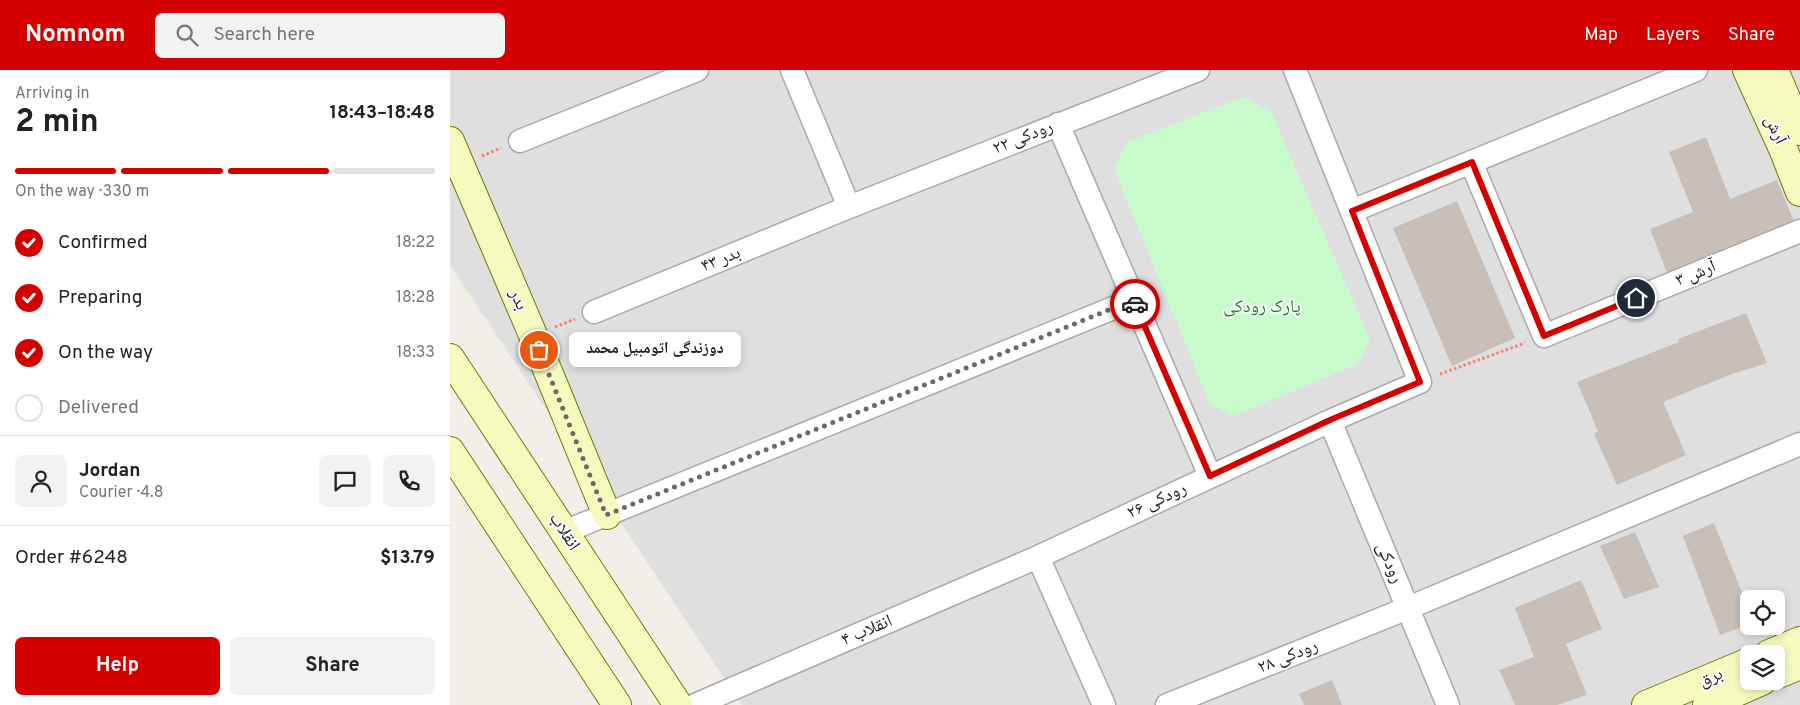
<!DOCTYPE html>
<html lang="en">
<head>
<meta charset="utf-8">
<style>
	:root { --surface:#fff; --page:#f2f2f2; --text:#222; --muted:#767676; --line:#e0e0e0; --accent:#d40000 }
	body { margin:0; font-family:Overpass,"Noto Naskh Arabic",sans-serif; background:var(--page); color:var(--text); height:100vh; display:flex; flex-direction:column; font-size:19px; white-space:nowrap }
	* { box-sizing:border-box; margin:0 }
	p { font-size:16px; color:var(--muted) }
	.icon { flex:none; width:28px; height:28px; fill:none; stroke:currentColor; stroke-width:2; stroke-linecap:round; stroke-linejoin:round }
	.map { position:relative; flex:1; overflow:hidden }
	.side { display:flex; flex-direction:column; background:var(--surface); width:450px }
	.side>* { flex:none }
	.tools { position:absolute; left:1290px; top:520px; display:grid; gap:10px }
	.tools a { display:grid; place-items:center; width:45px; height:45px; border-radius:8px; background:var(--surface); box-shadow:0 2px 8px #0003; font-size:25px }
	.pin { position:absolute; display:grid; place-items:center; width:42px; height:42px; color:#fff; margin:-21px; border:2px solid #fff; border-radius:50%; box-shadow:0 1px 5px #0007 }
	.courier { position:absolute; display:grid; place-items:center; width:50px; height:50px; margin:-25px; border:4px solid #d40000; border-radius:50%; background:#fff; color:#222; box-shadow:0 1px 6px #0007 }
	.bubble { position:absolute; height:35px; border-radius:8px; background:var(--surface); box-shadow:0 2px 8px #0003; font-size:16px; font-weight:700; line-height:35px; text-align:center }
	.overview em { font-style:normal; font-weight:700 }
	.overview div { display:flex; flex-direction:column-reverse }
	.overview { display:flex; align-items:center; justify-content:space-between; height:85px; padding:0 15px }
	h1 { font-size:32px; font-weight:700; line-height:38px }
	.bar { display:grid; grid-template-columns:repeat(4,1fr); gap:8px 5px; align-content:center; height:60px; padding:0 15px }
	.bar i { height:6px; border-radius:4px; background:var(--line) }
	.bar .selected { background:var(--accent) }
	.bar p { grid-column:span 4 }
	.line { display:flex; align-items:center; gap:12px; padding:0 15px; border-top:1px solid var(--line) }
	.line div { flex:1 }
	.round { display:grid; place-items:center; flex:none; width:52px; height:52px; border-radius:8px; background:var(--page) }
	ol { padding:0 15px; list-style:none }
	li { display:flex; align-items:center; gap:15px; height:55px }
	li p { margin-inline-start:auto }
	li .icon { padding:5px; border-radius:50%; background:var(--accent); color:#fff; stroke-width:4 }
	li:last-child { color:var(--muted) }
	li i { width:28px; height:28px; border:2px solid var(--line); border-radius:50% }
	.button { display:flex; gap:10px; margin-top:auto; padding:10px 15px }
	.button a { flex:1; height:58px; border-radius:8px; background:var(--accent); color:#fff; font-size:20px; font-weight:700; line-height:58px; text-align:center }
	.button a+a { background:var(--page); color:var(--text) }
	header { display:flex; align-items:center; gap:30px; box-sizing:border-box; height:70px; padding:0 25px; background:var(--accent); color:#fff }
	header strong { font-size:24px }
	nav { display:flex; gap:28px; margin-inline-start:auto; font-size:18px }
	.search { width:350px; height:45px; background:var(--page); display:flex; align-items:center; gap:12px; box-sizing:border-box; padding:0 18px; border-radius:8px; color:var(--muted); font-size:19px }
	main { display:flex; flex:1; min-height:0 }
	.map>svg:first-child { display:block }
	.residential { fill:#e0dfdf; fill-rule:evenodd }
	.park { fill:#c8facc }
	.building { fill:#c7bfb8 }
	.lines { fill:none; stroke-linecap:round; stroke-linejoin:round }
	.street-casing { stroke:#a9a9a9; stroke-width:25 }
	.secondary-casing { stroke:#707d05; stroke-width:30 }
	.path { stroke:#fa8072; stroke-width:3; stroke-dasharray:2.5 2.5; stroke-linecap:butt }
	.street { stroke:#fff; stroke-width:22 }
	.secondary { stroke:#f7fabf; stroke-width:28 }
	.done { stroke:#6b6a68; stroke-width:5; stroke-dasharray:0 9 }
	.route { stroke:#d40000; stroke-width:6 }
	.labels { text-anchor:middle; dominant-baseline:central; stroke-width:4; stroke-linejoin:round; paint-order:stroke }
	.street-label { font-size:18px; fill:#222; stroke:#fff }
	.park-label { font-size:18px; fill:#0c8416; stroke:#fff }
</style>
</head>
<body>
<header>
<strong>Nomnom</strong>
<div class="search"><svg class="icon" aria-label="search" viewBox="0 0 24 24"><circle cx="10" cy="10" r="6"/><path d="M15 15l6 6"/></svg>Search here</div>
<nav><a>Map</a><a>Layers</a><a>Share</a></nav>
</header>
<main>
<section class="side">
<div class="overview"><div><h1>2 min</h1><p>Arriving in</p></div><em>18:43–18:48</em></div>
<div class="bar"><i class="selected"></i><i class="selected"></i><i class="selected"></i><i></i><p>On the way · 330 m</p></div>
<ol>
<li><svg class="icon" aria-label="check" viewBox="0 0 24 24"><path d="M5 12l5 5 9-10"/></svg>Confirmed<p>18:22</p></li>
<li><svg class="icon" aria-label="check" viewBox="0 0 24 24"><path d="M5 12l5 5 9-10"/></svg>Preparing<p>18:28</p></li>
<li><svg class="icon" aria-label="check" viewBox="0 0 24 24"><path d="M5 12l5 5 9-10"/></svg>On the way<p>18:33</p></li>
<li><i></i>Delivered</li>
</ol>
<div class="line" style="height:90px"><a class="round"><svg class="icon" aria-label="person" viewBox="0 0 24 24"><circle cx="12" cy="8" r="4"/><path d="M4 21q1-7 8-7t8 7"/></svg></a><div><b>Jordan</b><p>Courier · 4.8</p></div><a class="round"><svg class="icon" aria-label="chat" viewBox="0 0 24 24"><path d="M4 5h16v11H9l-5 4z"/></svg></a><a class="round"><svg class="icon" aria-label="phone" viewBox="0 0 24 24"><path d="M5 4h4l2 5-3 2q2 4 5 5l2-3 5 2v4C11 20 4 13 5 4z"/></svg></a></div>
<div class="line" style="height:65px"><div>Order #6248</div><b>$13.79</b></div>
<div class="button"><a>Help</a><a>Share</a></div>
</section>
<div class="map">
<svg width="1350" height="635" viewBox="0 0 1350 635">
	<rect width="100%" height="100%" fill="#f2efe9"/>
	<path class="residential" d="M0,0H1350V635H292L0,195ZM1299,529H1326V556H1299ZM1299,584H1326V611H1299Z"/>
	<path class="park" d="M794,27L821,41L920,270L908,294L783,346L760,334L664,99L677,72Z"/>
	<path class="building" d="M1256,67L1280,129L1327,110L1345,154L1218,205L1200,159L1243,142L1219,82Z
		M1007,131L1065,268L1002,296L943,158Z
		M1296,243L1317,293L1282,304L1213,332L1236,385L1167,415L1144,364L1148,361L1127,312L1229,272L1228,269Z
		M1264,453L1299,540V554L1270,565L1233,466Z
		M1185,462L1209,517L1174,529L1150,476Z
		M1131,510L1152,559L1116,574L1137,625L1107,635H1065L1049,600L1084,587L1065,538Z
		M882,610L892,635H854L849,624Z"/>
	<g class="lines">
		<g class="street-casing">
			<path id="street" d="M342,0L399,137
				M608,54L760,406
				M70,71L247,0
				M1021,92L1094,266L1350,161
				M902,141L1246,0
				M144,242L399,137L748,0
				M880,351L998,635
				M114,462L683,230
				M588,487L654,635
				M245,635L588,487L880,351L970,312L845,0
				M717,635L958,538L1350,374"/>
		</g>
		<g class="secondary-casing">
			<path id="secondary" d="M1297,0L1334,81L1350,122
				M1324,0L1350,61
				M0,71L83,265L157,445
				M0,288L228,635
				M0,381L167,635
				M1319,584L1350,571
				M1326,605L1350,595
				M1196,635L1299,592
				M1257,635L1312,611"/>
		</g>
		<path class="path" d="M32,86L51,78
			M105,257L125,249
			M990,304L1075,273"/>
		<use href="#street" class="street"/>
		<use href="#secondary" class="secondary"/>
	</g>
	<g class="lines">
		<path class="done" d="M89,280L156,445L683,230L685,234"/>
		<path class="route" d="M685,234L760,406L880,350L970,312L902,141L1022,92L1094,266L1186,228"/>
	</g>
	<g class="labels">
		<g class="street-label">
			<text transform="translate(1325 60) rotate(65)">آرش</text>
			<text transform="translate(573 68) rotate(-22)">رودکی ۲۲</text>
			<text transform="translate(271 190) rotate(-22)">بدر ۴۳</text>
			<text transform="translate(1246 204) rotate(-22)">آرش ۳</text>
			<text transform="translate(68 230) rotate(67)">بدر</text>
			<text transform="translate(707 431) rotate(-25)">رودکی ۲۶</text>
			<text transform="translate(114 462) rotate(57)">انقلاب</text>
			<text transform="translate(939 493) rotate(67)">رودکی</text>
			<text transform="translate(417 561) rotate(-23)">انقلاب ۴</text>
			<text transform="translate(838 587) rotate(-22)">رودکی ۲۸</text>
			<text transform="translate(1261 608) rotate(-23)">برق</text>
		</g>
		<g class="park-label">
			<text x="812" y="237">پارک رودکی</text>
		</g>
	</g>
</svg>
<div class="tools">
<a><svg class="icon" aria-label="locate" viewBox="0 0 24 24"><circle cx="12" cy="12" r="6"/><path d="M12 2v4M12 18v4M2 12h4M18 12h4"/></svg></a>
<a><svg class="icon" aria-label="layers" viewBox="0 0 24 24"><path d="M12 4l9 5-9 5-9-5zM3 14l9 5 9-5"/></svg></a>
</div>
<div class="pin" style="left:89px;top:280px;background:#ea580c"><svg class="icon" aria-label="bag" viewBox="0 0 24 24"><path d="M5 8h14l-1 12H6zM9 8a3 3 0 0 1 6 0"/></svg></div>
<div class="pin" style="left:1186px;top:228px;background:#1f2937"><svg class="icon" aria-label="home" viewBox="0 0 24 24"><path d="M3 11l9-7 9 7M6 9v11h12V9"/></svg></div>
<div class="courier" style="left:685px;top:234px"><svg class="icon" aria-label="car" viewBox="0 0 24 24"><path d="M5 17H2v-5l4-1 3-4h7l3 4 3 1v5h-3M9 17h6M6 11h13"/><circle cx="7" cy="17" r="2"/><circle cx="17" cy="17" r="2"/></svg></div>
<div class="bubble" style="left:119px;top:262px;width:172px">دوزندگی اتومبیل محمد</div>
</div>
</main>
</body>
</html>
